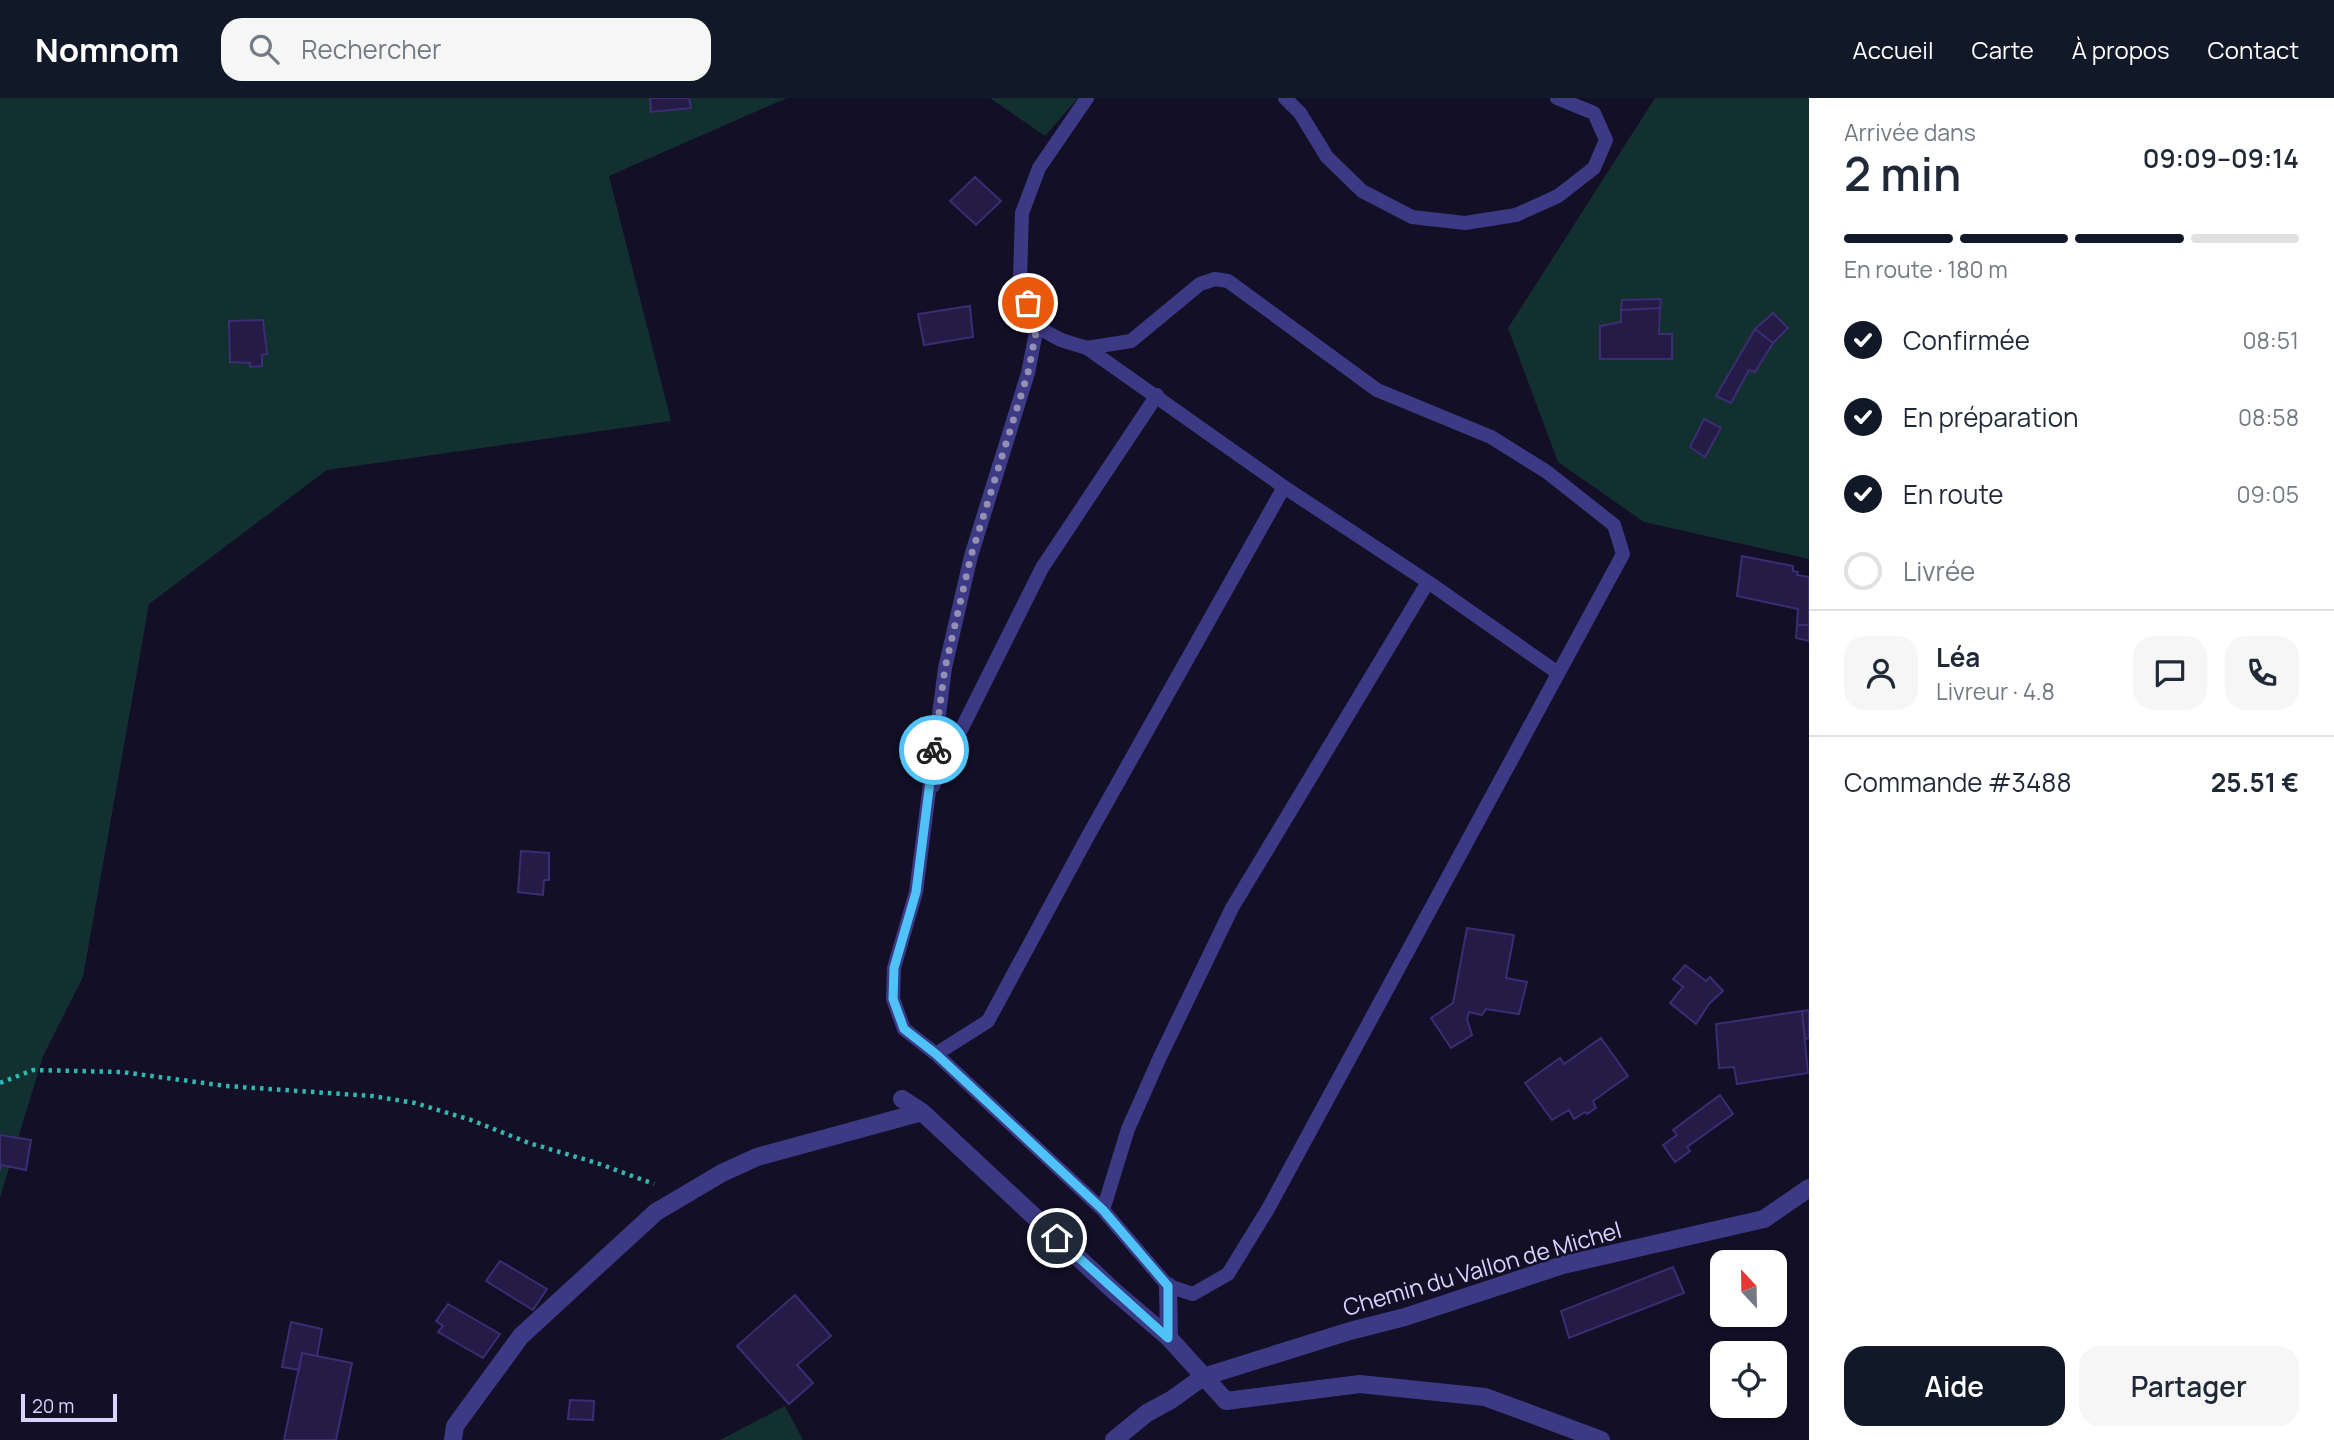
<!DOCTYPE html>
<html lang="fr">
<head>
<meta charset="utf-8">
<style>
	:root { --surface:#fff; --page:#f6f6f7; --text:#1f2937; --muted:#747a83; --line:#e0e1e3; --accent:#111827 }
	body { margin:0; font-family:Manrope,sans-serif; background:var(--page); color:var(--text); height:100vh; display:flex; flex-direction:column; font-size:26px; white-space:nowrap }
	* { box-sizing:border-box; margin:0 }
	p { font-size:23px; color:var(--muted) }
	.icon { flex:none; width:38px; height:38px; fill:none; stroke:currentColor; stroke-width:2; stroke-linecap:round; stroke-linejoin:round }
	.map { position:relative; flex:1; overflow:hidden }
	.side { display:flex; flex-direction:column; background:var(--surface); width:525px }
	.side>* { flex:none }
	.needle { width:46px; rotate:338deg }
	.fabs { position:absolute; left:1710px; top:1152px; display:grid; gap:14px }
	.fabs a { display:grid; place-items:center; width:77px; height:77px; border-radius:14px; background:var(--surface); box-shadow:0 4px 10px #0003; font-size:35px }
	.scale { position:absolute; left:21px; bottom:18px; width:96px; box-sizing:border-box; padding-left:7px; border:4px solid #d9d4ff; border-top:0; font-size:19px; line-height:24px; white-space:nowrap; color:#d9d4ff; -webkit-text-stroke:5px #130f26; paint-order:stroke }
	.pin { position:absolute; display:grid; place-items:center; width:60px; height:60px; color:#fff; margin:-30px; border:4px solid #fff; border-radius:50%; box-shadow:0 2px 7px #0007 }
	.courier { position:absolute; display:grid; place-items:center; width:70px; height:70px; margin:-35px; border:5px solid #4fc3f7; border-radius:50%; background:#fff; color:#222; box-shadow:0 2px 9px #0007 }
	.summary em { font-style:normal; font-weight:600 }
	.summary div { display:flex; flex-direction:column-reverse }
	.summary { display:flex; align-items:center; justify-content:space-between; height:119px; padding:0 35px }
	h1 { font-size:46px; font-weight:600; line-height:52px }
	.bar { display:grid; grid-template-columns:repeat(4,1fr); gap:10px 7px; align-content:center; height:84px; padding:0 35px }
	.bar i { height:9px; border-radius:5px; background:var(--line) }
	.bar .on { background:var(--accent) }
	.bar p { grid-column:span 4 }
	.line { display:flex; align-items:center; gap:18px; padding:0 35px; border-top:2px solid var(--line) }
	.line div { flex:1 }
	.round { display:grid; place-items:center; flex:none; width:74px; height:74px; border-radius:21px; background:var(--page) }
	ol { padding:0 35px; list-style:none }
	li { display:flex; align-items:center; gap:21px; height:77px }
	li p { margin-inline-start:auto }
	li .icon { padding:7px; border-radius:50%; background:var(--accent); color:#fff; stroke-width:4 }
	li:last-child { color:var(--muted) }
	li i { width:38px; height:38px; border:4px solid var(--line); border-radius:50% }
	.primary-button { display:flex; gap:14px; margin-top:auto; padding:14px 35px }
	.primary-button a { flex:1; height:80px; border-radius:21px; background:var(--accent); color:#fff; font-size:28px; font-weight:600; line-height:80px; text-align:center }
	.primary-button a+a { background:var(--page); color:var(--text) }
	header { display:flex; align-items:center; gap:42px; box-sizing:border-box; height:98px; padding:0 35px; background:var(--accent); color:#fff }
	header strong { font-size:33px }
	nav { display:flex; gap:38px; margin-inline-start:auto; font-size:24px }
	.search { width:490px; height:63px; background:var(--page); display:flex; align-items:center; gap:18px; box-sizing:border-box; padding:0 24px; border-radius:21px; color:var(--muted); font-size:26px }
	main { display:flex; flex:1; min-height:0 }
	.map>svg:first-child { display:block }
	.green { fill:#12302f }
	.building { fill:#241b47; stroke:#3b2d73; stroke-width:2 }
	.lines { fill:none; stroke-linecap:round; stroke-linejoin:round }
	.path { stroke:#2fb8b0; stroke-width:4.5; stroke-dasharray:3.5 5; stroke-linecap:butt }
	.service { stroke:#3d3a85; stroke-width:14 }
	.minor { stroke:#3d3a85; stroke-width:18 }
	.done { stroke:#948fb3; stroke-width:7; stroke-dasharray:0 12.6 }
	.route { stroke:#4fc3f7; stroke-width:9 }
	.labels { text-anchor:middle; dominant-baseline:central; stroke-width:5; stroke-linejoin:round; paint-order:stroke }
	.street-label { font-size:23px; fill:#d9d4ff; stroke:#130f26 }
</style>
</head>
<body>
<header>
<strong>Nomnom</strong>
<div class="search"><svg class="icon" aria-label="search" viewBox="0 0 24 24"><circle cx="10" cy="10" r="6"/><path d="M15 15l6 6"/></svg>Rechercher</div>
<nav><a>Accueil</a><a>Carte</a><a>À propos</a><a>Contact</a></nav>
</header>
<main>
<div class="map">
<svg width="1809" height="1342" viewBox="0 0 1809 1342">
	<rect width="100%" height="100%" fill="#130f26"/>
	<path class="green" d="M0,0H787L609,78L671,323L327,372L149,506L83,879L43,958L0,1100Z
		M990,0H1078L1045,38Z
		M1655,0H1809V461L1644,424L1558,364L1508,230Z
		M785,1308L803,1342H720Z"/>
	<path class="building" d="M650,0H689L691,10L651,14Z
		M975,79L1001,103L976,127L950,103Z
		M1661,201L1660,210L1621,212L1622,202Z
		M970,208L973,239L924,247L918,216Z
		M1660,210L1659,236H1672V261H1600V228L1621,224V212Z
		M1773,215L1788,230L1773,245L1755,231Z
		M263,222L267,256L262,257V268L250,269V265L230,264L229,223Z
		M1755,231L1773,245L1755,274L1749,272L1731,305L1716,298Z
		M1704,321L1721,330L1705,359L1690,349Z
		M1742,458L1793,468V473L1798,474L1797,477L1809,479V527H1797L1798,511L1737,498Z
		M1797,527H1809V543L1796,540Z
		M521,753L549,755V782H544L543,797L518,794Z
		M1467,830L1514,837L1506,880L1527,884L1519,916L1486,911L1482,917L1469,914L1467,921L1472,937L1451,950L1431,920L1453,905Z
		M1685,867L1706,883L1710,879L1723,893L1709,906L1696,926L1670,905L1683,889L1673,881Z
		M1809,912V940L1805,941L1802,913Z
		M1802,913L1808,975L1737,986L1734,969L1719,970L1716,926Z
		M1601,940L1628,978L1593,1003L1596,1010L1587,1016L1585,1014L1574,1021L1569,1012L1552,1022L1525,985L1560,960L1564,966Z
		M1720,997L1733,1016L1687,1049L1690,1053L1675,1064L1663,1047L1677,1037L1673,1032Z
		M0,1037L31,1042L26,1072L1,1067L0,1072Z
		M500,1163L547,1191L533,1212L486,1183Z
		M1673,1169L1684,1195L1569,1240L1561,1213Z
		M795,1197L831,1238L797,1267L813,1285L789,1306L737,1248Z
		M448,1206L500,1236L483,1260L438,1234L443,1228L436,1223Z
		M291,1224L322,1231L317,1258L302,1255L299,1272L282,1269Z
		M302,1255L352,1265L336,1342H284Z
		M570,1302L594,1303L593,1322L568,1321Z"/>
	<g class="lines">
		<path class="path" d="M0,985L33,972L122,974L226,988L372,998L415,1005L471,1022L529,1045L597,1065L654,1086"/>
		<path class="service" d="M1285,0L1300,15L1327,59L1362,93L1412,119L1465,125L1516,117L1558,98L1594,70L1606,42L1594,15L1557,0
			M1037,229L1061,242L1087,250L1131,243L1200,186L1215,181L1228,183L1377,292L1491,339L1547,374L1614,427L1623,456L1268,1111L1228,1176L1193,1196L1168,1188L1103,1112L936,956L904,931L893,901L894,870L916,794L945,570L971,458L1028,275L1037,229L1020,181L1022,115L1039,70L1087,0
			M1087,250L1284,389L1428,484L1558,575
			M933,688L1042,470L1157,297
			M936,956L988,923L1088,738L1284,389
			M1103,1112L1128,1031L1160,959L1232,810L1428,484"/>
		<path class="minor" d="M902,1001L922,1014L1114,1193L1169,1240L1226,1303L1360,1286L1485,1299L1601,1342
			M1168,1188L1169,1240
			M453,1342L455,1328L521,1238L656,1114L722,1075L757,1059L922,1014
			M1114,1342L1147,1315L1171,1302L1203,1279L1350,1233L1405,1219L1563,1167L1764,1121L1809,1090"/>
	</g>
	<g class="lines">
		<path class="done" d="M934,652L945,570L971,458L1028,275L1037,229L1028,205"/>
		<path class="route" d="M934,652L916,794L894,870L893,901L904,931L936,956L1103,1112L1168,1188V1240L1057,1140"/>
	</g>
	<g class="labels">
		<g class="street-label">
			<text transform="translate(1482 1170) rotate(-16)">Chemin du Vallon de Michel</text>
		</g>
	</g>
</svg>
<div class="fabs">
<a><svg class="needle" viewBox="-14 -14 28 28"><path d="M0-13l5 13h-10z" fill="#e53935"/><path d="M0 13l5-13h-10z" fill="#747a83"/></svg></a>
<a><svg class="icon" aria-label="locate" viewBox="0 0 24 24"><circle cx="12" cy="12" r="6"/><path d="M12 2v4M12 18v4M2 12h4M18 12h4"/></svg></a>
</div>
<div class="scale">20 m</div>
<div class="pin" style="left:1028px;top:205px;background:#ea580c"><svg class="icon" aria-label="bag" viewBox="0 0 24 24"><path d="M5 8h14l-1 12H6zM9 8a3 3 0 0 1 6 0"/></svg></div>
<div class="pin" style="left:1057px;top:1140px;background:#1f2937"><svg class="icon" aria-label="home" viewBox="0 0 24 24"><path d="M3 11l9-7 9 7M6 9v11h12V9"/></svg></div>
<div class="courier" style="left:934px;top:652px"><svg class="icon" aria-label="bike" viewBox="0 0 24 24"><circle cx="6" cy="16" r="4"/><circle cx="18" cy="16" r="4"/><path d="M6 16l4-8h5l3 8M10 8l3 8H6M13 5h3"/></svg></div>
</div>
<section class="side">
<div class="summary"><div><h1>2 min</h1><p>Arrivée dans</p></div><em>09:09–09:14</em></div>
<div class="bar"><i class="on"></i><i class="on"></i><i class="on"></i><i></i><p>En route · 180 m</p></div>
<ol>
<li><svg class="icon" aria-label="check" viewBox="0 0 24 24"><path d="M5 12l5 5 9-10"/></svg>Confirmée<p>08:51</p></li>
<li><svg class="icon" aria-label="check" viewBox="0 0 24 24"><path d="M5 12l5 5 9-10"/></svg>En préparation<p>08:58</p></li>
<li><svg class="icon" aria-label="check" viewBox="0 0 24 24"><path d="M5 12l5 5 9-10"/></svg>En route<p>09:05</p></li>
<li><i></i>Livrée</li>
</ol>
<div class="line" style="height:126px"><a class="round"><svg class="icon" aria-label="person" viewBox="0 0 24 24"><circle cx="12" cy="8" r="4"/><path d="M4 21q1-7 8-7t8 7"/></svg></a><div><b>Léa</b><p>Livreur · 4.8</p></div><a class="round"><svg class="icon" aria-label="chat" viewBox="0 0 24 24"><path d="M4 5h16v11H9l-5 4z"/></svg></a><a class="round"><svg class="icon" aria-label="phone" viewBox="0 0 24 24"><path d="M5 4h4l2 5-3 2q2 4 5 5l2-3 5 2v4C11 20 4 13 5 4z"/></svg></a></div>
<div class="line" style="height:91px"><div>Commande #3488</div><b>25.51 €</b></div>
<div class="primary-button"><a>Aide</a><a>Partager</a></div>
</section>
</main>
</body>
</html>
